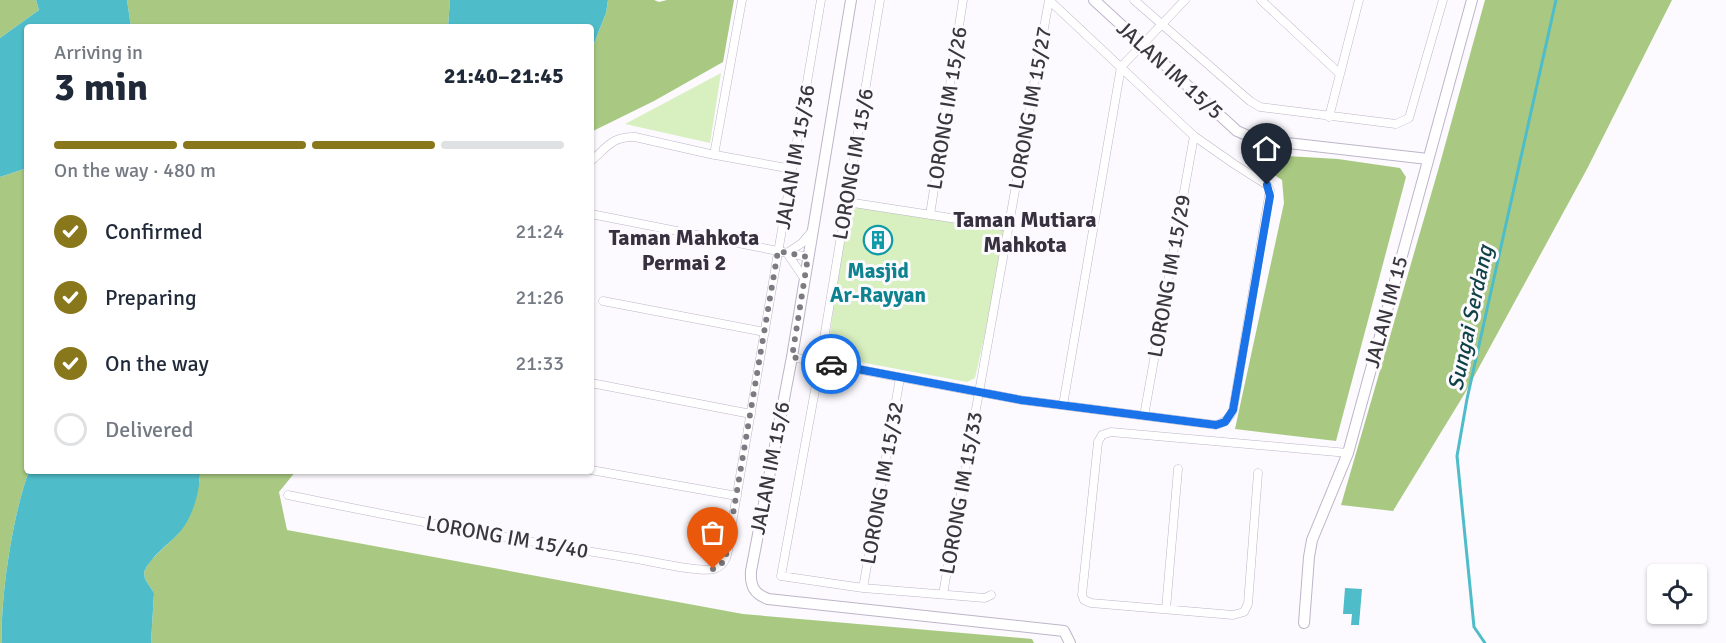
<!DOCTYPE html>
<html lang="en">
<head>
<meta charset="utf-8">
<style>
	:root { --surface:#fff; --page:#f6f6f7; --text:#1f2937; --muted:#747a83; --line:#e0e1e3; --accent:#89771b }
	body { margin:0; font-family:Signika,sans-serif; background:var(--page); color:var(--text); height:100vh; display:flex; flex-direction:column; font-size:22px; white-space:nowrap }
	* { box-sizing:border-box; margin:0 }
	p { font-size:20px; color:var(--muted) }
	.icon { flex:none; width:33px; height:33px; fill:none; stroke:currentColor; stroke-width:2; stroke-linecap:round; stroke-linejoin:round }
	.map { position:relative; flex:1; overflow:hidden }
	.side { position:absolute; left:24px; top:24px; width:570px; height:450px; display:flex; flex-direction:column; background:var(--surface); border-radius:6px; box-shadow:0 2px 4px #0004 }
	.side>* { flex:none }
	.fabs { position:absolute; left:1647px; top:564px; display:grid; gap:12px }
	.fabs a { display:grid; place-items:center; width:60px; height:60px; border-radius:6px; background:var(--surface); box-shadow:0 2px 4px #0004; font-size:30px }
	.pin { position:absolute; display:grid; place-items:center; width:51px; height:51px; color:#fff; margin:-62px -26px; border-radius:50% 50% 50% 0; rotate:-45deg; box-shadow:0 0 6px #0007 }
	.pin .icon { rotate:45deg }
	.courier { position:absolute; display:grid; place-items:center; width:60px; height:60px; margin:-30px; border:4px solid #1a73e8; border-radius:50%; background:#fff; color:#222; box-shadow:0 2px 8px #0007 }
	.head em { font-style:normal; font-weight:800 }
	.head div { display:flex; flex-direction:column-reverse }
	.head { display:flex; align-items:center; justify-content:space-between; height:102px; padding:0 30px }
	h1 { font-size:39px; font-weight:800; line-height:45px }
	.bar { display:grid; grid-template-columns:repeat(4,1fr); gap:9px 6px; align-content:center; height:72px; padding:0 30px }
	.bar i { height:8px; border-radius:4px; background:var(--line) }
	.bar .on { background:var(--accent) }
	.bar p { grid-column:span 4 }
	ol { padding:0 30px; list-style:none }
	li { display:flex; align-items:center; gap:18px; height:66px }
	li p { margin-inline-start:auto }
	li .icon { padding:6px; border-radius:50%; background:var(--accent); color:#fff; stroke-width:4 }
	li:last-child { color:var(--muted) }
	li i { width:33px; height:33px; border:3px solid var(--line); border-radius:50% }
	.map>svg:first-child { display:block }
	.green { fill:#d8efbf }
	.forest { fill:#a9c982 }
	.water { fill:#4fbdc9 }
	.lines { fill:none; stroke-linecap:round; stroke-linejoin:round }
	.stream { stroke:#4fbdc9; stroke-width:3 }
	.street-casing { stroke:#bdb5c9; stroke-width:9 }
	.secondary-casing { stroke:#bdb5c9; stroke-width:12 }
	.street { stroke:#fff; stroke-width:8 }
	.secondary { stroke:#fff; stroke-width:10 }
	.done { stroke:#7d7b81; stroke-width:6; stroke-dasharray:0 10.8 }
	.route { stroke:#1a73e8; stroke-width:8 }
	.labels { text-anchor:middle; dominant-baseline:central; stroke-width:6; stroke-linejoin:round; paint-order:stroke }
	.street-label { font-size:21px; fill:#39363e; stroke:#fcfafe }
	.culture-label { font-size:21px; font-weight:bold; fill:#0d838f; stroke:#fcfafe }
	.neighbourhood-label { font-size:22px; font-weight:bold; fill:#36303f; stroke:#fcfafe }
	.water-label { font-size:22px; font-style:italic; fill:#0f4247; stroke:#fcfafe }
</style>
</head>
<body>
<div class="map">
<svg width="1726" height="643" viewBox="0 0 1726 643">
	<rect width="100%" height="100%" fill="#fcfafe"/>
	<path class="green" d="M721,73L710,143L625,124Z
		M847,202L1009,227L975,378L967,382L833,357L828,350Z"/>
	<path class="forest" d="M0,0H36L39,10L0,38Z
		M127,0H450L448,27H131Z
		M608,0H654L659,2L667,0H734L723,62L654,101L591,132V51L606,13Z
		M1485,0H1672L1587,169L1465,393L1393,511L1341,505L1439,167Z
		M1269,155L1338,159L1400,168L1406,177L1336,441L1235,429L1284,203L1282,180L1268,171Z
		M27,168V471H29C13,513 0,598 2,643H0V177Z
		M200,471H296L279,492L287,530L743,614L1032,639L1034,643H151L154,593L145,579L144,572L150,561L179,533L200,480Z"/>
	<path class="water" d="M36,0H127L131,27H27V168L0,177V38L39,10Z
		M450,0H608L606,13L591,51V27H448Z
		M29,471H200C200,492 193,517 179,533C167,546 151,556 144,572L145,579L154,593L151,643H2C0,598 13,513 29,471Z
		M1345,588L1362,589L1359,625H1351L1352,614H1343Z"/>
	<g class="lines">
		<path class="stream" d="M1485,643L1474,627L1457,456L1467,399L1556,0"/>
		<g class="street-casing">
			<path id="street" d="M880,0L820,363L781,576L863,588L985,598L991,595
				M1134,0L1250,101L1260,107L1396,124L1409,118L1443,0
				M1261,0L1340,74
				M1121,67L1185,0
				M1329,117L1359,0
				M714,155L742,0
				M591,161C607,147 613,136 635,137L710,154L792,169
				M847,202L1009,227
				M591,214L808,257
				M930,215L963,0
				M804,278L787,253L802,243L812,231
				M603,301L765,332
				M792,357L1021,400L1216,425C1225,422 1229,419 1233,410L1270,190L1267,185L1234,164L1194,136L1049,0
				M591,383L751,414
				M1063,405L1121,67
				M1144,416L1194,136
				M591,470L737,496
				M1258,473L1248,604L1244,612L1233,615L1091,603L1084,600L1082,595L1098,442L1102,435L1111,432L1348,453
				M288,495C404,519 520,541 637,559C654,562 701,573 714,569C729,564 728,549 730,535L821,0
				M863,588L900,378
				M943,594L1049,0
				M1166,609L1178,469"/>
		</g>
		<g class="secondary-casing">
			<path id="secondary" d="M851,0L792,357L751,571C750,586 754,594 768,599L1064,631L1070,643
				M1094,0L1237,131L1251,137L1262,140L1428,159
				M1304,623L1309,557L1312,540L1348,453L1472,0"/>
		</g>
		<use href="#street" class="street"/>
		<use href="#secondary" class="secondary"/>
	</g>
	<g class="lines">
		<path class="done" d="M713,569L725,561L778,251L808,257L792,357L831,364"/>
		<path class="route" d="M831,364L1021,400L1216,425L1225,422L1233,410L1270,196L1267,185"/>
	</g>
	<defs>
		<g id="building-ring" transform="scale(1.5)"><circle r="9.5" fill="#fcfafe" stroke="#0f9aa8" stroke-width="1.5"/><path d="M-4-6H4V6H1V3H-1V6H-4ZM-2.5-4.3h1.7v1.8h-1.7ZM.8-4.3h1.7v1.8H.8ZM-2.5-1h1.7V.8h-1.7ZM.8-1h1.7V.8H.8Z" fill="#0f9aa8"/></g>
	</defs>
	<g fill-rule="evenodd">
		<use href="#building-ring" x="878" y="240"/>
	</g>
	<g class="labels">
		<g class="street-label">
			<text transform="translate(1170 70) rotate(42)">JALAN IM 15/5</text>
			<text transform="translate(947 108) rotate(-81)">LORONG IM 15/26</text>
			<text transform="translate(1030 108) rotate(-80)">LORONG IM 15/27</text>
			<text transform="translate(795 157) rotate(-80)">JALAN IM 15/36</text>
			<text transform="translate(853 164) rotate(-80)">LORONG IM 15/6</text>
			<text transform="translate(1169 276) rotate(-80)">LORONG IM 15/29</text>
			<text transform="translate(1386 312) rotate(-75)">JALAN IM 15</text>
			<text transform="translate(770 468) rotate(-79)">JALAN IM 15/6</text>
			<text transform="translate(882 483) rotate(-80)">LORONG IM 15/32</text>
			<text transform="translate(961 493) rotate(-80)">LORONG IM 15/33</text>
			<text transform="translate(507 537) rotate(10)">LORONG IM 15/40</text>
		</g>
		<g class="culture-label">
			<text x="878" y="271">Masjid<tspan x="878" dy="24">Ar-Rayyan</tspan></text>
		</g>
		<g class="neighbourhood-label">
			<text x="1025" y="219">Taman Mutiara<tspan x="1025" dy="25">Mahkota</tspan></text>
			<text x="684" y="237">Taman Mahkota<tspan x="684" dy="25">Permai 2</tspan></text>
		</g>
		<g class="water-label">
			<text transform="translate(1470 318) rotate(-78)">Sungai Serdang</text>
		</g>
	</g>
</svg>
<div class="fabs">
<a><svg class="icon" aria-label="locate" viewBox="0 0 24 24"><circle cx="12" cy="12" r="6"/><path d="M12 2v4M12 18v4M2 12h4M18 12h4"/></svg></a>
</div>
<div class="pin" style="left:713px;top:569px;background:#ea580c"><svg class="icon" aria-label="bag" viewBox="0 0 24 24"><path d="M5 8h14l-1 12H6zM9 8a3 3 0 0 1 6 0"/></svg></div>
<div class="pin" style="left:1267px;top:185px;background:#1f2937"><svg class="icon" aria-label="home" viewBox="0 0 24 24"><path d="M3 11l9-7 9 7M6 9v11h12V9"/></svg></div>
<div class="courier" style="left:831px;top:364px"><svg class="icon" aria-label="car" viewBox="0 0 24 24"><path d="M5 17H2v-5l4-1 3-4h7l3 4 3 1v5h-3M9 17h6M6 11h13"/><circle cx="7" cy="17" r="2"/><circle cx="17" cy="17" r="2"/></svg></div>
<section class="side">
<div class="head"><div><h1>3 min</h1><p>Arriving in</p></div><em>21:40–21:45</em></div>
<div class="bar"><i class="on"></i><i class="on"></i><i class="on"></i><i></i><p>On the way · 480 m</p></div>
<ol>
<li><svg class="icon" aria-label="check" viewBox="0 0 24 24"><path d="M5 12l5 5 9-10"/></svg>Confirmed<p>21:24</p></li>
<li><svg class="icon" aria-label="check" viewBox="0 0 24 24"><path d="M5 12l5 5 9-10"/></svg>Preparing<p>21:26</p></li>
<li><svg class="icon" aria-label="check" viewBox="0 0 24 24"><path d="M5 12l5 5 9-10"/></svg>On the way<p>21:33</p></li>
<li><i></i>Delivered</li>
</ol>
</section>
</div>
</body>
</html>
